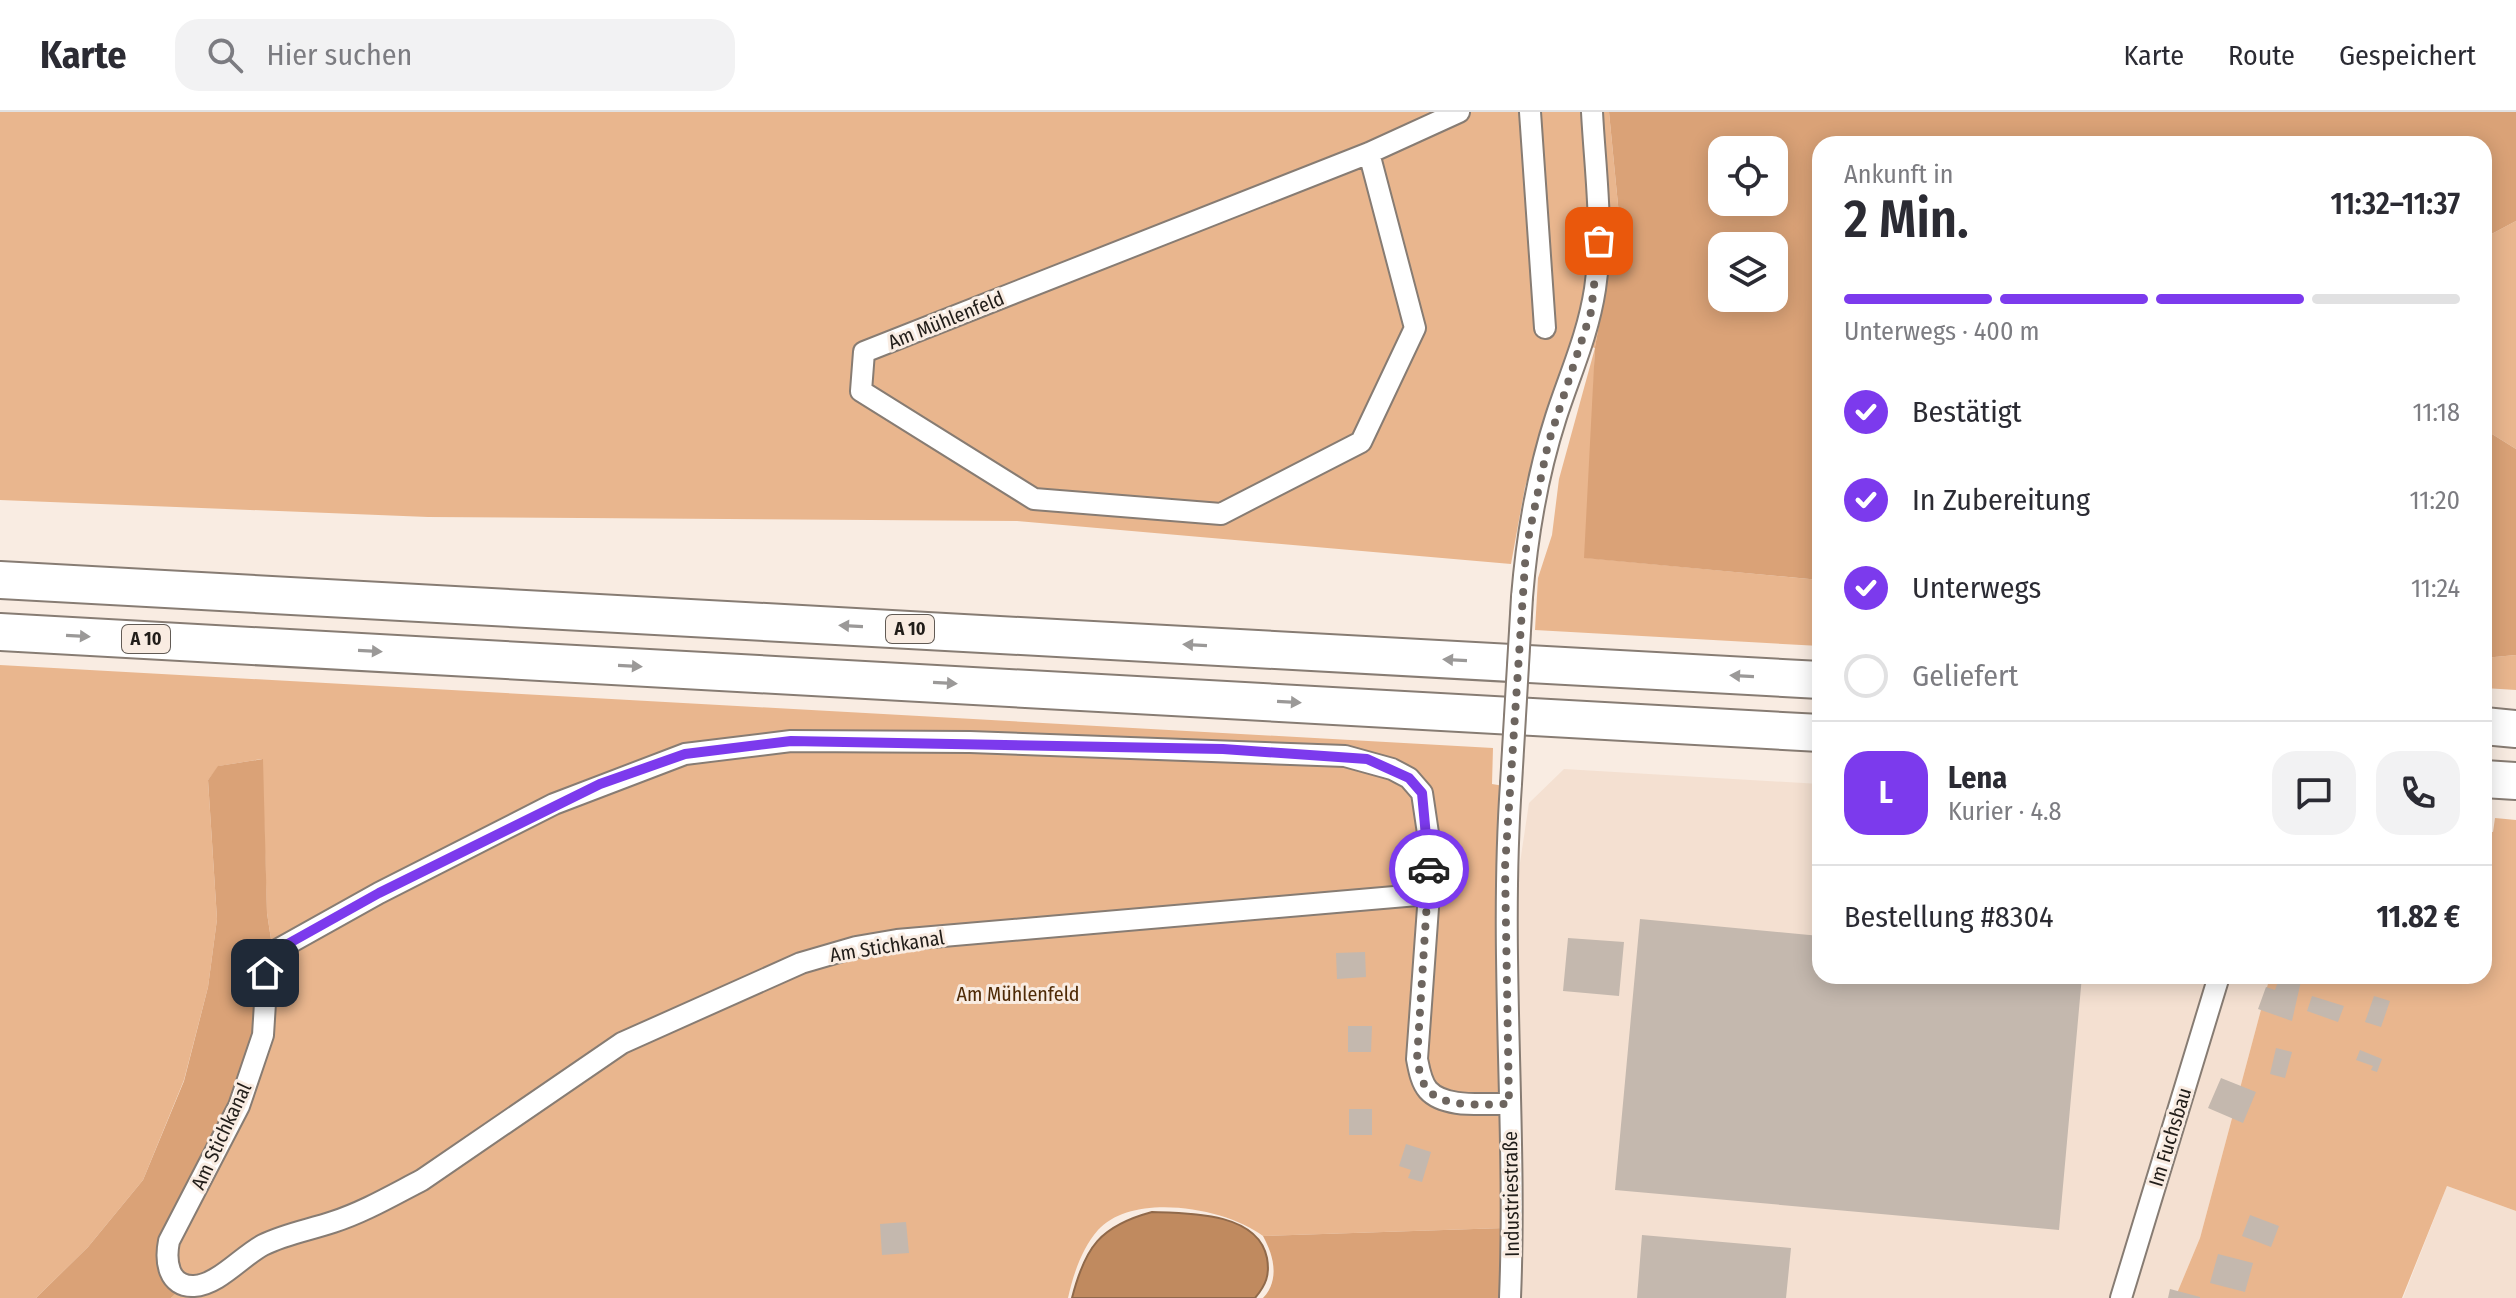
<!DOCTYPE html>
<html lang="de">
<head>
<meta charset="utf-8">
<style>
	:root { --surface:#fff; --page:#f2f2f3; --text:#2b2b33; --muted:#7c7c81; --line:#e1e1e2; --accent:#7c3aed }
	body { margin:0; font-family:"Fira Sans Condensed",sans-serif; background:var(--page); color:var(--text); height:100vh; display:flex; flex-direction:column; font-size:30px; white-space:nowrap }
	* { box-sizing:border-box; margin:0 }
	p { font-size:26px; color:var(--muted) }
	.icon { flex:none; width:44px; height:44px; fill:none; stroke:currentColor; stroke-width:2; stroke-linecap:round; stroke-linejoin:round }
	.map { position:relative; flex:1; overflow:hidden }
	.details { position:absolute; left:1812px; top:24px; width:680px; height:848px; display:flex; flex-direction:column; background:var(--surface); border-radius:24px; box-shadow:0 4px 20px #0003 }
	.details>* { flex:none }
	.tools { position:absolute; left:1708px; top:24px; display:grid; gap:16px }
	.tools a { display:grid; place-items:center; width:80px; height:80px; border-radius:16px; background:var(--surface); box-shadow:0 4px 20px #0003; font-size:40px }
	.pin { position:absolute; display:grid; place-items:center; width:68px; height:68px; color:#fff; margin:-34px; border-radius:16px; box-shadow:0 4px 12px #0006 }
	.courier { position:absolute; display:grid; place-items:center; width:80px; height:80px; margin:-40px; border:6px solid #7c3aed; border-radius:50%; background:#fff; color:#222; box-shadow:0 2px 10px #0007 }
	.summary em { font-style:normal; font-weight:600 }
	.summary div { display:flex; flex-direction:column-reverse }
	.summary { display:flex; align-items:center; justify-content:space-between; height:136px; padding:0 32px }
	h1 { font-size:52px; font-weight:600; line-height:60px }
	.bar { display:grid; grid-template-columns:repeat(4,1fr); gap:12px 8px; align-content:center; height:96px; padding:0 32px }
	.bar i { height:10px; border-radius:6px; background:var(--line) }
	.bar .selected { background:var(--accent) }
	.bar p { grid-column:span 4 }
	.line { display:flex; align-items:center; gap:20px; padding:0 32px; border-top:2px solid var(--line) }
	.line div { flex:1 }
	.round { display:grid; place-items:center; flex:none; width:84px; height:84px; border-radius:24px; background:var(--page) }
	ol { padding:0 32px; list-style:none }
	li { display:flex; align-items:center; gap:24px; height:88px }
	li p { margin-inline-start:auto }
	li .icon { padding:8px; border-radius:50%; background:var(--accent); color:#fff; stroke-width:4 }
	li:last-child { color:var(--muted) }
	li i { width:44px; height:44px; border:4px solid var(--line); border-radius:50% }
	header { display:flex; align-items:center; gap:48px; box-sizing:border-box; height:112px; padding:0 40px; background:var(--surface); border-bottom:2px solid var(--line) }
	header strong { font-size:38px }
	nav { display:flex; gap:44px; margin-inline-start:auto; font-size:28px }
	.search { width:560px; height:72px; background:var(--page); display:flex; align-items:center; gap:20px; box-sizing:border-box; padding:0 28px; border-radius:24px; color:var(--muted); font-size:30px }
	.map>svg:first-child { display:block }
	.built { fill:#f4e0d1 }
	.green { fill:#e9b68e }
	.forest { fill:#daa277; fill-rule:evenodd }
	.water { fill:#c08a5f; stroke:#90694a; stroke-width:2 }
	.building { fill:#c4b8ae }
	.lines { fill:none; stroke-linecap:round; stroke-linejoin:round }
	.street-casing { stroke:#877c73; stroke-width:24 }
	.highway-casing { stroke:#877c73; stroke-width:40 }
	.street { stroke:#fff; stroke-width:20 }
	.highway { stroke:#fff; stroke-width:36 }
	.street-bridge-casing { stroke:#877c73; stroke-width:24; stroke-linecap:butt }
	.street-bridge { stroke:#fff; stroke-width:20 }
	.oneway { fill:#9b9998 }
	.done { stroke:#6d655f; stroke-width:8; stroke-dasharray:0 14.4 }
	.route { stroke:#7c3aed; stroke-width:10 }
	.labels { text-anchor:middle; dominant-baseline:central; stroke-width:6; stroke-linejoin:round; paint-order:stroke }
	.shield { fill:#f9ece2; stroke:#625b55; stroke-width:2 }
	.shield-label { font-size:18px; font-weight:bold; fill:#211d19 }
	.street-label { font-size:20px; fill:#211d19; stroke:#f9ece2 }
	.park-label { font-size:20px; fill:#4f2b07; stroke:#f9ece2 }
</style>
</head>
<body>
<header>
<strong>Karte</strong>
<div class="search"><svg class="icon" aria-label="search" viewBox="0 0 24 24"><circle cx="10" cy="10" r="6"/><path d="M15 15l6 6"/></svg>Hier suchen</div>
<nav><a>Karte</a><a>Route</a><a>Gespeichert</a></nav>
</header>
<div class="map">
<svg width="2516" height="1186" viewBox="0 0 2516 1186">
	<rect width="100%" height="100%" fill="#f9ece2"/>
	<path class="built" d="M1564,657L1820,672V864H2270L2200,1126L2175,1186H1518V764L1529,691Z
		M2447,1074L2516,1099V1186H2403Z"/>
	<path class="green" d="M0,0H1609L1619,103L1595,235L1588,446L1820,468V534L1535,518L1538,466L1552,423L1559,367L1595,236L1573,229L1525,375L1511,452L1017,409L428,405L0,388Z
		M2516,109V337L2484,317V126Z
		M2516,543V578L2484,576V546Z
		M0,553L1493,636L1492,672L1504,674V1116L1263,1124C1227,1096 1133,1079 1098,1118C1082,1136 1073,1163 1068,1186H171L186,1171L168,1146L274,847L267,801L262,647L219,654L208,668L217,807L208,875L184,968L143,1068L88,1135L36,1186H0Z
		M2495,706L2516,708V1099L2447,1074L2402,1186H2175L2200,1126L2270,864H2484V719L2493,720Z"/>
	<path class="forest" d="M1609,0H2516V109L2484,126V32H1820V468L1584,446L1595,235L1619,103ZM1774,38V90H1722V38ZM1774,134V186H1722V134Z
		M2484,317L2516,337V543L2484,546Z
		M263,647L267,801L274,847L268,922L168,1146L187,1171L171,1186H36L88,1135L143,1068L184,969L208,875L217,807L208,668L218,654Z
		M1504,1116L1500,1186H1263C1280,1168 1274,1144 1263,1124Z"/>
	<path class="water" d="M1152,1100C1188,1101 1258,1100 1267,1146C1270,1163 1266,1173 1255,1186H1072C1085,1135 1100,1114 1152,1100Z"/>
	<path class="building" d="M1640,807L1820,824V864H2082L2059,1118L1615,1078Z
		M1568,826L1624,830L1619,884L1563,879Z
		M1365,840L1366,865L1337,867L1336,841Z
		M2280,864L2301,869L2292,909L2258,897L2266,875L2275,878Z
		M2312,884L2344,894L2338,910L2307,899Z
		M2374,884L2390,889L2381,915L2365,910Z
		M1348,914H1372L1371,940H1348Z
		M2276,936L2292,940L2285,966L2270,962Z
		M2360,938L2382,947L2377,960L2371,958L2373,954L2356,948Z
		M2221,966L2256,980L2243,1011L2208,996Z
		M1349,997H1372V1023H1349Z
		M1406,1032L1431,1040L1422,1070L1408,1066L1411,1058L1399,1054Z
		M2250,1103L2279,1114L2271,1135L2242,1124Z
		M906,1110L909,1141L882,1143L880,1112Z
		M1642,1123L1791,1136L1786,1186H1637Z
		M2218,1142L2253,1151L2245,1180L2210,1171Z
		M2170,1177L2200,1185V1186H2168Z"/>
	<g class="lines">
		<g class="street-casing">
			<path id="street" d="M1530,0L1545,216
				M1369,41L1415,216L1361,330L1221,402L1034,387L861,279L864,240L1369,41L1459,0
				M1522,485C1527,424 1537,364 1556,305C1570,262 1588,223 1595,177C1604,119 1595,58 1592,0
				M1429,782L897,828L856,835L801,851L622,931L422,1068C393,1083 364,1100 333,1110C309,1118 285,1122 263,1133C242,1144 218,1173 194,1174C168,1175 165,1149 169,1129L239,994L263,923L268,843L379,781L554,692L685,642L791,629L970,630L1345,644L1392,657L1409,666L1422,681L1429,728V782L1417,947C1419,957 1421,970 1428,978C1445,997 1486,991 1509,992
				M1510,1186C1517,1015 1499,844 1511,672
				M2121,1186L2219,864"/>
		</g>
		<g class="highway-casing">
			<path id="highway" d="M0,468L1820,568
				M0,520L1820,621
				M2484,614L2516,617
				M2484,667L2516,669"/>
		</g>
		<use href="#street" class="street"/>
		<use href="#highway" class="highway"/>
		<g class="street-bridge-casing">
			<path id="street-bridge" d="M1511,672L1522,485"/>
		</g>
		<use href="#street-bridge" class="street-bridge"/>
	</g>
	<defs><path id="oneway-solid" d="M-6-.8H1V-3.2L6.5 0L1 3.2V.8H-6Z" transform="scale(2)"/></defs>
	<g class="oneway">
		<use href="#oneway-solid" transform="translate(851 514) rotate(-177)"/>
		<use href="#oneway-solid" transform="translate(78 524) rotate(3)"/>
		<use href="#oneway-solid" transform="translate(1195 533) rotate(-177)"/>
		<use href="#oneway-solid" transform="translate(370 539) rotate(3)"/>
		<use href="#oneway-solid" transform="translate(1455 548) rotate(-177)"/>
		<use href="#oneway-solid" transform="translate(630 554) rotate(3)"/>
		<use href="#oneway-solid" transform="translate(1742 564) rotate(-177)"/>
		<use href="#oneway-solid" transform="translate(945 571) rotate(3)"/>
		<use href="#oneway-solid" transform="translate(1289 590) rotate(3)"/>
	</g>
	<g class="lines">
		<path class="done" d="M1429,757L1417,947C1419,957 1421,970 1428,978C1445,997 1486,992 1509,992L1505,755L1526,437L1548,332L1591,200L1599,129"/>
		<path class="route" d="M265,861L268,843L379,781L600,672L685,642L791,629L1223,637L1367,647L1409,666L1422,681L1429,757"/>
	</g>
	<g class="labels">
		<g class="shield">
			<rect x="886" y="503" width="48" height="28" rx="6"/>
			<rect x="122" y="513" width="48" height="28" rx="6"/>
		</g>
		<g class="shield-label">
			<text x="910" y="517">A 10</text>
			<text x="146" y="527">A 10</text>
		</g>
		<g class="street-label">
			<text transform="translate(946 208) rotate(-22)">Am Mühlenfeld</text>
			<text transform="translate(887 834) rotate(-9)">Am Stichkanal</text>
			<text transform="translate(221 1024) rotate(-65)">Am Stichkanal</text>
			<text transform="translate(2170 1025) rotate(-73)">Im Fuchsbau</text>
			<text transform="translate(1511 1082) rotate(-91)">Industriestraße</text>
		</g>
		<g class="park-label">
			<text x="1018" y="882">Am Mühlenfeld</text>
		</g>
	</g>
</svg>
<div class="tools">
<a><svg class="icon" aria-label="locate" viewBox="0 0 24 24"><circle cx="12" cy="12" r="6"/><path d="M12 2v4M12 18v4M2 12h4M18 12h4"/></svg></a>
<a><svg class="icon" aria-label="layers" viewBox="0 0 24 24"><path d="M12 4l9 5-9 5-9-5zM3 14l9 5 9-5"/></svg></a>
</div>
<div class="pin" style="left:1599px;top:129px;background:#ea580c"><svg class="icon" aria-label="bag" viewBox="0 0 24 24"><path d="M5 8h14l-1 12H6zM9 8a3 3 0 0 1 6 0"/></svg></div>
<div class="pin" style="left:265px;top:861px;background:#1f2937"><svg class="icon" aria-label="home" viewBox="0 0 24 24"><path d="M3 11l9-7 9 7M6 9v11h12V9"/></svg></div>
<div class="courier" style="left:1429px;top:757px"><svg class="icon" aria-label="car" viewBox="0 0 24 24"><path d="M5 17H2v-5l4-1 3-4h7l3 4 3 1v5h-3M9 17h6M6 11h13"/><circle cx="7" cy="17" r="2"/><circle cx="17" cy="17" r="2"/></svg></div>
<section class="details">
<div class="summary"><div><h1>2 Min.</h1><p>Ankunft in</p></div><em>11:32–11:37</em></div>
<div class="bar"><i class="selected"></i><i class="selected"></i><i class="selected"></i><i></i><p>Unterwegs · 400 m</p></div>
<ol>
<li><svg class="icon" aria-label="check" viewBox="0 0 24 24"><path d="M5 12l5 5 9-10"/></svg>Bestätigt<p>11:18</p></li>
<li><svg class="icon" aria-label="check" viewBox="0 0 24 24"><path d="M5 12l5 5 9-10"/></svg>In Zubereitung<p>11:20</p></li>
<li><svg class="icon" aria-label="check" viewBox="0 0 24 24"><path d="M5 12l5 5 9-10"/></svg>Unterwegs<p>11:24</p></li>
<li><i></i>Geliefert</li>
</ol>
<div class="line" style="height:144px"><b class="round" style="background:var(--accent);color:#fff">L</b><div><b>Lena</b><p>Kurier · 4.8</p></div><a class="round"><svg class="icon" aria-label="chat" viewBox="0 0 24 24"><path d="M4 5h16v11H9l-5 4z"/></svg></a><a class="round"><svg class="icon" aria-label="phone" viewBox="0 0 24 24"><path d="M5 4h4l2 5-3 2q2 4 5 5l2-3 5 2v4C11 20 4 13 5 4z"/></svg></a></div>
<div class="line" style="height:104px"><div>Bestellung #8304</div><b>11.82 €</b></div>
</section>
</div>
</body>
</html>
